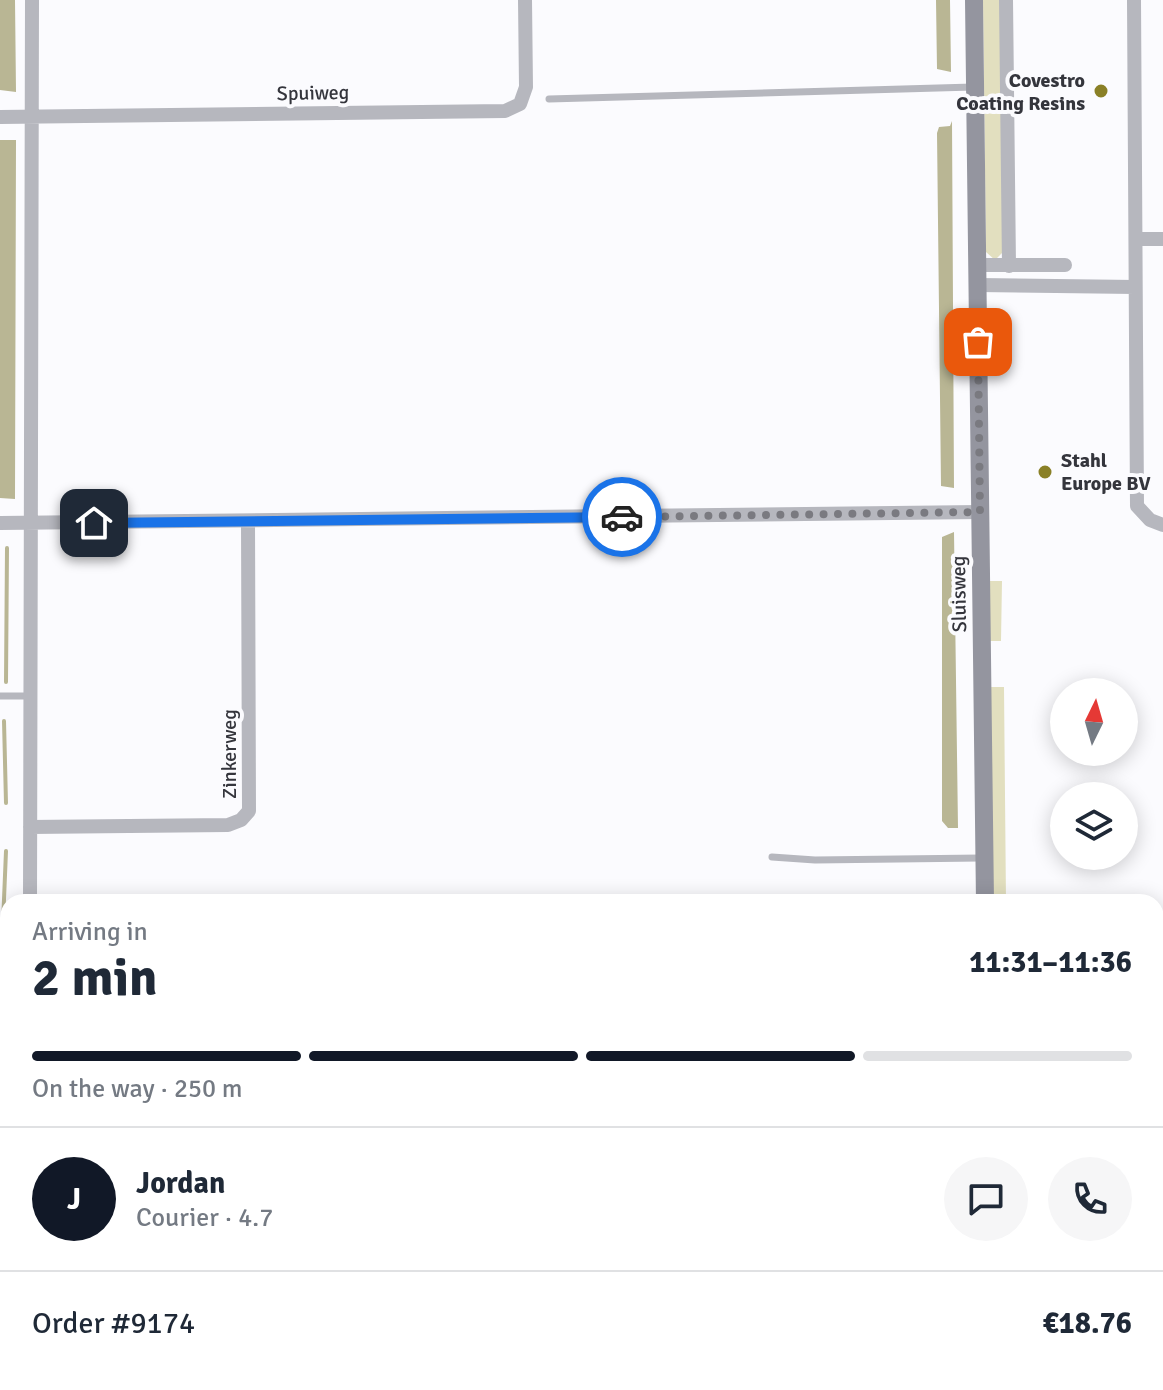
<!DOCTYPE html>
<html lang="en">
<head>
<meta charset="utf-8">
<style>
	:root { --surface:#fff; --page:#f6f6f7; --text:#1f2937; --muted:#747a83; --line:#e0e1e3; --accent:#111827 }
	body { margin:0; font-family:Signika,sans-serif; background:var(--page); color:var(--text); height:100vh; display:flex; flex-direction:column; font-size:30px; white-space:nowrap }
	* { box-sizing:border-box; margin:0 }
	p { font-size:26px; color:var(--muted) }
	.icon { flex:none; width:44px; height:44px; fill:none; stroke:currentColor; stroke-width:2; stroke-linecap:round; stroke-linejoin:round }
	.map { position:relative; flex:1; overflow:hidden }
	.sheet { position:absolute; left:0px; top:894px; width:1164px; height:496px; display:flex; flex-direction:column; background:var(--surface); border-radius:24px 24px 0 0; box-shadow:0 4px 20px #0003 }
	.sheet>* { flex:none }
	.needle { width:52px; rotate:5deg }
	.tools { position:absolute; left:1050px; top:678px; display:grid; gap:16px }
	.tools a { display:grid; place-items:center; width:88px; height:88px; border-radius:50%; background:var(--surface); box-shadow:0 4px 20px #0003; font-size:40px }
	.pin { position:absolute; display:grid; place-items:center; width:68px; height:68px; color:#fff; margin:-34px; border-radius:16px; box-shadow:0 4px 12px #0006 }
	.courier { position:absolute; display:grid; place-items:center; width:80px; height:80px; margin:-40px; border:6px solid #1a73e8; border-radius:50%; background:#fff; color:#222; box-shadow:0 2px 10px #0007 }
	.head em { font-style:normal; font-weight:800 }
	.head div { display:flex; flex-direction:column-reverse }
	.head { display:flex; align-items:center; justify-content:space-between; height:136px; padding:0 32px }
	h1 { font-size:52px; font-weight:800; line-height:60px }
	.bar { display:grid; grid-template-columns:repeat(4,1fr); gap:12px 8px; align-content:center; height:96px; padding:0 32px }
	.bar i { height:10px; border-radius:6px; background:var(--line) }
	.bar .active { background:var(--accent) }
	.bar p { grid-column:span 4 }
	.line { display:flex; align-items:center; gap:20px; padding:0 32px; border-top:2px solid var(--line) }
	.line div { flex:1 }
	.round { display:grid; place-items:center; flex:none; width:84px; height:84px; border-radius:42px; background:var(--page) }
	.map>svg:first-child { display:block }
	.green { fill:#e2dfbf }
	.water { fill:#b9b694 }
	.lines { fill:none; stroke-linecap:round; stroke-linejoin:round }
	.stream { stroke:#b9b694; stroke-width:4 }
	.lane { stroke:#b6b7be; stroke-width:7 }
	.street { stroke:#b6b7be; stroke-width:14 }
	.secondary { stroke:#94959f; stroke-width:18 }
	.highway { stroke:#676977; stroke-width:24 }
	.done { stroke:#7a7a80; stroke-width:8; stroke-dasharray:0 14.4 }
	.route { stroke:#1a73e8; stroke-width:10 }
	.poi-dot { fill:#8a8027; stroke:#fbfbfe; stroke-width:3 }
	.labels { text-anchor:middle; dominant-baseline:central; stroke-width:8; stroke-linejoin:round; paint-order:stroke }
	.poi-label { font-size:20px; font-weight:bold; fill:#34353c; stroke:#fbfbfe; text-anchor:end }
	.street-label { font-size:20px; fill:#34353c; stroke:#fbfbfe }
</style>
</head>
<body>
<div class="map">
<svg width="1163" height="1390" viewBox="0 0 1163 1390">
	<rect width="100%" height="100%" fill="#fbfbfe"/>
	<path class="green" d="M983,0H1001L1003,252L995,260L986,252Z
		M988,581H1002L1001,641H988Z
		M989,687H1004L1006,902H991Z
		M0,1067L8,1069V1128L0,1127Z
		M0,1236H8V1382H18L0,1387Z
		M1163,1379V1390H1114L1113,1383Z
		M134,1382H207L210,1390H111Z"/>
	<path class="water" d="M0,0H15L16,92L0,90Z
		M936,0H950L951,72L937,69Z
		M952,121L954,488L941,486L937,133L939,127L950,126Z
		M0,140H16L15,499L0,498Z
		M954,532L958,828H948L942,821V537Z"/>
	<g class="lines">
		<path class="stream" d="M6,682L7,548
			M4,721L6,803
			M0,996L6,851"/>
		<path class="lane" d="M549,99L973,87
			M0,696H31
			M772,857L815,860L981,858"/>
		<path class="street" d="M1006,0L1009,266
			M1134,0L1137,506L1150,520L1163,525
			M0,117L505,111L520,104L526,87L525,0
			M1136,239H1163
			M977,265H1065
			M978,285L1135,287
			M0,523L980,512
			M30,827L228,825L241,820L249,811L248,521
			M30,902L32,0
			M1156,1358H1163
			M225,1382L227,1390
			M1101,1382L1102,1390"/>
		<path class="secondary" d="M974,0L985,902
			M0,1039L8,1041
			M0,1057L8,1059
			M1156,1137H1163
			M1156,1264H1163
			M20,1390L46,1382
			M75,1390L102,1382"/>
		<path class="highway" d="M0,1149L8,1150
			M0,1177L8,1178
			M1156,1189L1163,1188
			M0,1203L8,1204
			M0,1224H8
			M1156,1224L1163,1222
			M0,1264H8"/>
	</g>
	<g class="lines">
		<path class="done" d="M622,517L980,512L978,342"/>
		<path class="route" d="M94,523L622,517"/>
	</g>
	<g class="poi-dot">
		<circle cx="1101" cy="91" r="8"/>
		<circle cx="1045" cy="472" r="8"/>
	</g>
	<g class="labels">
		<g class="poi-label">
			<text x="1085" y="80">Covestro<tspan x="1085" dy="23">Coating Resins</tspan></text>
			<text x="1061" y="460" text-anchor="start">Stahl<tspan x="1061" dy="23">Europe BV</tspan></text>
		</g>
		<g class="street-label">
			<text transform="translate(313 93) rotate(-1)">Spuiweg</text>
			<text transform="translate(959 594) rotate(-91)">Sluisweg</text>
			<text transform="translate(229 754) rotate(-90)">Zinkerweg</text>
		</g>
	</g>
</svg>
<div class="tools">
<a><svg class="needle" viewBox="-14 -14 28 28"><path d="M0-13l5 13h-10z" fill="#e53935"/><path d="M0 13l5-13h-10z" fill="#747a83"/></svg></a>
<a><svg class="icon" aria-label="layers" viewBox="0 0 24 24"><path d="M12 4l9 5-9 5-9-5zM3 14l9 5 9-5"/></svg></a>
</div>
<div class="pin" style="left:978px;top:342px;background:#ea580c"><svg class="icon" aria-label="bag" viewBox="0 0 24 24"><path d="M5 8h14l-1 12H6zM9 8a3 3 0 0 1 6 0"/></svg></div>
<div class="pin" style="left:94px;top:523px;background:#1f2937"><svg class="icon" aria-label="home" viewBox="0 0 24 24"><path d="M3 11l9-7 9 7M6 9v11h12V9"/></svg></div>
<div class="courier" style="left:622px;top:517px"><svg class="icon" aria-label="car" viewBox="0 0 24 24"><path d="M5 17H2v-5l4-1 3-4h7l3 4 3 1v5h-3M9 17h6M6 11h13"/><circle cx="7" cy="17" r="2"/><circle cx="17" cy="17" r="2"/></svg></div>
<section class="sheet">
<div class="head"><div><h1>2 min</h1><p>Arriving in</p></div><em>11:31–11:36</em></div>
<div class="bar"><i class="active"></i><i class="active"></i><i class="active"></i><i></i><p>On the way · 250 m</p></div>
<div class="line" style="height:144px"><b class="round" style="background:var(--accent);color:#fff">J</b><div><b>Jordan</b><p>Courier · 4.7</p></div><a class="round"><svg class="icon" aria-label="chat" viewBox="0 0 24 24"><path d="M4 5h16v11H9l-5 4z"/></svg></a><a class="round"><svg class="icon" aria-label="phone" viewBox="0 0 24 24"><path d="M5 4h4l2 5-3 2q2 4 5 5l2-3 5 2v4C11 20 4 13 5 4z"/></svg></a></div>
<div class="line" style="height:104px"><div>Order #9174</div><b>€18.76</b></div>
</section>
</div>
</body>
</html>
